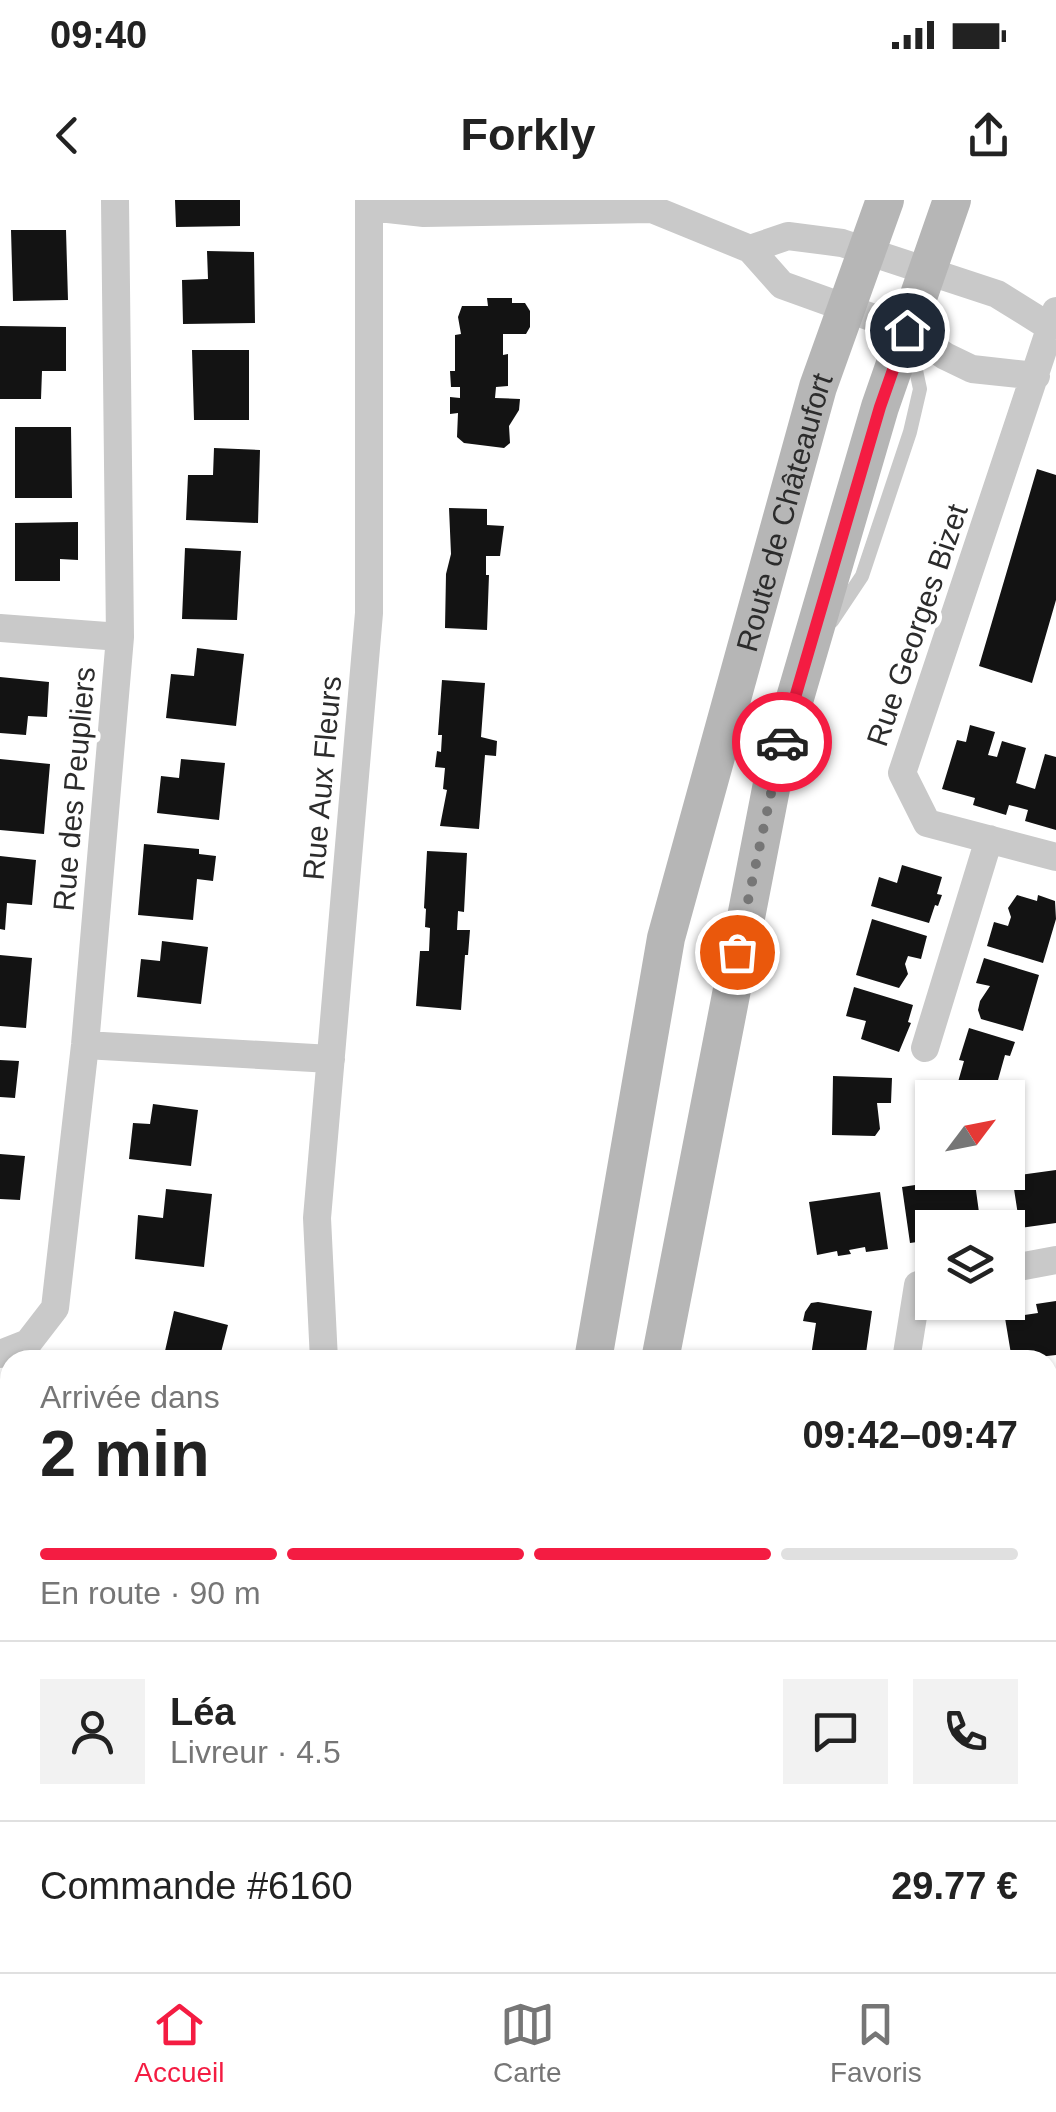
<!DOCTYPE html>
<html lang="fr">
<head>
<meta charset="utf-8">
<style>
	:root { --surface:#fff; --page:#f2f2f2; --text:#222; --muted:#767676; --line:#e0e0e0; --accent:#f41c42 }
	body { margin:0; font-family:Helvetica,sans-serif; background:var(--page); color:var(--text); height:100vh; display:flex; flex-direction:column; font-size:38px; white-space:nowrap }
	* { box-sizing:border-box; margin:0 }
	p { font-size:32px; color:var(--muted) }
	.icon { flex:none; width:55px; height:55px; fill:none; stroke:currentColor; stroke-width:2; stroke-linecap:round; stroke-linejoin:round }
	.map { position:relative; flex:1; overflow:hidden }
	.side { position:absolute; left:0px; top:1150px; width:1058px; height:622px; display:flex; flex-direction:column; background:var(--surface); border-radius:30px 30px 0 0; box-shadow:0 2px 8px #0004 }
	.side>* { flex:none }
	.needle { width:65px; rotate:58deg }
	.controls { position:absolute; left:915px; top:880px; display:grid; gap:20px }
	.controls a { display:grid; place-items:center; width:110px; height:110px; border-radius:0px; background:var(--surface); box-shadow:0 2px 8px #0004; font-size:50px }
	.pin { position:absolute; display:grid; place-items:center; width:85px; height:85px; color:#fff; margin:-42px; border:5px solid #fff; border-radius:50%; box-shadow:0 2px 10px #0007 }
	.courier { position:absolute; display:grid; place-items:center; width:100px; height:100px; margin:-50px; border:8px solid #f41c42; border-radius:50%; background:#fff; color:#222; box-shadow:0 2px 12px #0007 }
	.overview em { font-style:normal; font-weight:700 }
	.overview div { display:flex; flex-direction:column-reverse }
	.overview { display:flex; align-items:center; justify-content:space-between; height:170px; padding:0 40px }
	h1 { font-size:65px; font-weight:700; line-height:75px }
	.bar { display:grid; grid-template-columns:repeat(4,1fr); gap:15px 10px; align-content:center; height:120px; padding:0 40px }
	.bar i { height:12px; border-radius:8px; background:var(--line) }
	.bar .active { background:var(--accent) }
	.bar p { grid-column:span 4 }
	.line { display:flex; align-items:center; gap:25px; padding:0 40px; border-top:2px solid var(--line) }
	.line div { flex:1 }
	.round { display:grid; place-items:center; flex:none; width:105px; height:105px; border-radius:0px; background:var(--page) }
	.status { display:flex; justify-content:space-between; align-items:center; height:70px; padding:0 50px; background:var(--surface); direction:ltr }
	.status svg { height:28px; fill:currentColor }
	header { display:flex; justify-content:space-between; align-items:center; height:130px; padding:0 40px; background:var(--surface); font-size:45px; font-weight:700 }
	.menu { display:flex; justify-content:space-around; align-items:center; height:140px; border-top:2px solid var(--line); background:var(--surface); font-size:28px; color:var(--muted) }
	.menu a { display:grid; justify-items:center; gap:5px }
	.menu .active { color:var(--accent) }
	.map>svg:first-child { display:block }
	.building { fill:#131313 }
	.lines { fill:none; stroke-linecap:round; stroke-linejoin:round }
	.service { stroke:#c9c9c9; stroke-width:14 }
	.minor { stroke:#c9c9c9; stroke-width:28 }
	.secondary { stroke:#b6b6b6; stroke-width:38 }
	.done { stroke:#767676; stroke-width:10; stroke-dasharray:0 18 }
	.route { stroke:#f41c42; stroke-width:12 }
	.labels { text-anchor:middle; dominant-baseline:central; stroke-width:10; stroke-linejoin:round; paint-order:stroke }
	.street-label { font-size:30px; fill:#2c2c2c; stroke:#fff }
</style>
</head>
<body>
<div class="status"><b>09:40</b><svg viewBox="0 0 49 12"><path d="M0 12V9h3v3zM5 12V6h3v6zM10 12V3h3v9zM15 12V0h3v12zM26 1h20v11H26zM47 4h2v5h-2z"/></svg></div>
<header><svg class="icon" aria-label="back" viewBox="0 0 24 24"><path d="M15 5l-7 7 7 7"/></svg>Forkly<svg class="icon" aria-label="share" viewBox="0 0 24 24"><path d="M12 15V3M7 8l5-5 5 5M5 13v7h14v-7"/></svg></header>
<div class="map">
<svg width="1056" height="1772" viewBox="0 0 1056 1772">
	<rect width="100%" height="100%" fill="#fff"/>
	<path class="building" d="M175,0H240V26L176,27Z
		M11,30H66L68,100L13,101Z
		M207,51L254,52L255,123L183,124L182,80L208,79Z
		M487,98H512V103H525L530,111V127L526,134H503V155L508,154V186L496,187L495,198L520,199L519,210L509,226L510,243L504,248L464,243L457,237L458,213L450,214V197L460,198V187H451L450,171H455V135L461,134L458,117L462,106H488Z
		M0,126L66,127V171H42L41,199H0Z
		M192,150H249V220H194Z
		M15,227H71L72,298H15Z
		M214,248L260,250L258,323L186,320L188,275H213Z
		M1037,269L1056,275V400L1032,483L979,466Z
		M449,308L487,309V325L504,326L500,356H486V375H489L487,430L445,428L446,374L451,354Z
		M78,322V360L60,359V381H15V323Z
		M185,348L241,351L237,420L182,419Z
		M197,448L244,454L236,526L166,518L171,474L194,476Z
		M0,477L49,482L47,517L28,516L26,535L0,533Z
		M442,480L485,483L481,537L497,541L496,556L485,555L479,629L440,626L447,590L443,589L445,568L435,567L437,551L441,552L442,535H438Z
		M970,525L995,532L988,555L997,557L1002,541L1026,548L1016,583L1035,589L1045,554L1056,557V630L1025,621L1028,610L1009,605L1006,615L973,605L975,598L942,589L957,540L966,542Z
		M0,559L50,564L44,634L0,630Z
		M181,559L225,563L219,620L157,613L161,576L179,578Z
		M144,644L199,649V654L216,656L213,681L197,679L193,720L138,715Z
		M427,651L467,653L464,712L458,711L457,730H470L468,755H465L461,810L416,806L420,751H429L430,728L425,727L426,709L424,708Z
		M0,656L36,660L32,705L7,703L5,730L0,729Z
		M902,665L942,677L937,694L942,695L938,706L935,705L929,723L871,706L879,677L897,683Z
		M1017,695L1037,701L1038,695L1055,701L1056,719L1043,763L987,746L994,722L1008,726L1011,717L1008,708Z
		M872,719L927,736L921,759L908,756L905,764L908,774L899,788L856,775Z
		M162,741L208,747L201,804L137,797L141,759L160,761Z
		M0,755L32,758L26,828L0,826Z
		M984,758L1039,775L1023,831L981,819L978,810L980,801L990,786L976,783Z
		M854,787L913,805L908,822L911,823L899,852L861,839L866,821L846,816Z
		M969,828L1015,842L1010,856L1005,855L993,898L954,896L964,861L959,860Z
		M0,860L19,861L15,898L0,897Z
		M833,876L892,878L891,903H877L880,929L875,936L832,935Z
		M153,904L198,910L191,966L129,959L133,923L150,924Z
		M0,954L25,956L20,1000L0,999Z
		M1056,970V1023L1020,1028L1012,976Z
		M974,976L981,1027L932,1028V1040L910,1043L902,987Z
		M166,989L212,994L204,1067L135,1059L138,1015L163,1018Z
		M880,992L888,1049L866,1052L865,1047L849,1050L851,1054L838,1056L837,1051L817,1055L809,1002Z
		M1056,1101V1155L1012,1160L1005,1118L1038,1113L1036,1104Z
		M818,1102L872,1111L865,1160L811,1156L816,1123L803,1121L805,1112L811,1103Z
		M174,1111L228,1125L219,1160H163Z
		M0,1238H4L5,1257L10,1256V1302L0,1303Z
		M1056,1740V1772H1030L1029,1762H1048V1741Z
		M749,1762H803V1772H749Z
		M905,1762H930L932,1772H887L906,1767Z
		M944,1762H1003L1004,1772H945Z"/>
	<g class="lines">
		<path class="service" d="M832,421L862,376L910,232L920,189L911,147
			M205,1772L213,1762"/>
		<path class="minor" d="M370,7L424,13L652,9L750,49L782,85L907,130L945,156L972,169L1036,176
			M750,49L788,36L842,43L997,94L1050,127
			M1056,111L902,573L927,623L1056,657
			M0,428L120,437
			M85,845L331,859
			M925,848L989,639
			M1008,1069L1056,1060
			M0,1154L28,1143L55,1108L85,845L120,437L115,0
			M324,1160L317,1018L369,413V0
			M906,1160L918,1085L932,1082
			M0,1381L10,1380
			M1048,1692L1056,1691
			M407,1762L409,1772
			M846,1762V1772"/>
		<g class="secondary">
			<path id="s1" d="M593,1160L666,738L818,187L885,0"/>
			<path d="M660,1160L776,563L880,207L952,0"/>
			<path d="M545,1772L546,1762"/>
			<path d="M610,1772L611,1762"/>
		</g>
	</g>
	<g class="lines">
		<path class="done" d="M737,752L782,542"/>
		<path class="route" d="M782,542L880,207L907,130"/>
	</g>
	<g class="labels">
		<g class="street-label">
			<text stroke="none"><textPath href="#s1" startOffset="870">Route de Châteaufort</textPath></text>
			<text transform="translate(917 425) rotate(-71)">Rue Georges Bizet</text>
			<text transform="translate(322 578) rotate(-85)">Rue Aux Fleurs</text>
			<text transform="translate(74 589) rotate(-85)">Rue des Peupliers</text>
		</g>
	</g>
</svg>
<div class="controls">
<a><svg class="needle" viewBox="-14 -14 28 28"><path d="M0-13l5 13h-10z" fill="#e53935"/><path d="M0 13l5-13h-10z" fill="#767676"/></svg></a>
<a><svg class="icon" aria-label="layers" viewBox="0 0 24 24"><path d="M12 4l9 5-9 5-9-5zM3 14l9 5 9-5"/></svg></a>
</div>
<div class="pin" style="left:737px;top:752px;background:#ea580c"><svg class="icon" aria-label="bag" viewBox="0 0 24 24"><path d="M5 8h14l-1 12H6zM9 8a3 3 0 0 1 6 0"/></svg></div>
<div class="pin" style="left:907px;top:130px;background:#1f2937"><svg class="icon" aria-label="home" viewBox="0 0 24 24"><path d="M3 11l9-7 9 7M6 9v11h12V9"/></svg></div>
<div class="courier" style="left:782px;top:542px"><svg class="icon" aria-label="car" viewBox="0 0 24 24"><path d="M5 17H2v-5l4-1 3-4h7l3 4 3 1v5h-3M9 17h6M6 11h13"/><circle cx="7" cy="17" r="2"/><circle cx="17" cy="17" r="2"/></svg></div>
<section class="side">
<div class="overview"><div><h1>2 min</h1><p>Arrivée dans</p></div><em>09:42–09:47</em></div>
<div class="bar"><i class="active"></i><i class="active"></i><i class="active"></i><i></i><p>En route · 90 m</p></div>
<div class="line" style="height:180px"><a class="round"><svg class="icon" aria-label="person" viewBox="0 0 24 24"><circle cx="12" cy="8" r="4"/><path d="M4 21q1-7 8-7t8 7"/></svg></a><div><b>Léa</b><p>Livreur · 4.5</p></div><a class="round"><svg class="icon" aria-label="chat" viewBox="0 0 24 24"><path d="M4 5h16v11H9l-5 4z"/></svg></a><a class="round"><svg class="icon" aria-label="phone" viewBox="0 0 24 24"><path d="M5 4h4l2 5-3 2q2 4 5 5l2-3 5 2v4C11 20 4 13 5 4z"/></svg></a></div>
<div class="line" style="height:130px"><div>Commande #6160</div><b>29.77 €</b></div>
</section>
</div>
<nav class="menu">
<a class="active"><svg class="icon" aria-label="home" viewBox="0 0 24 24"><path d="M3 11l9-7 9 7M6 9v11h12V9"/></svg>Accueil</a>
<a><svg class="icon" aria-label="map" viewBox="0 0 24 24"><path d="M3 6l6-2 6 2 6-2v14l-6 2-6-2-6 2zM9 4v14M15 6v14"/></svg>Carte</a>
<a><svg class="icon" aria-label="saved" viewBox="0 0 24 24"><path d="M7 4h10v16l-5-4-5 4z"/></svg>Favoris</a>
</nav>
</body>
</html>
